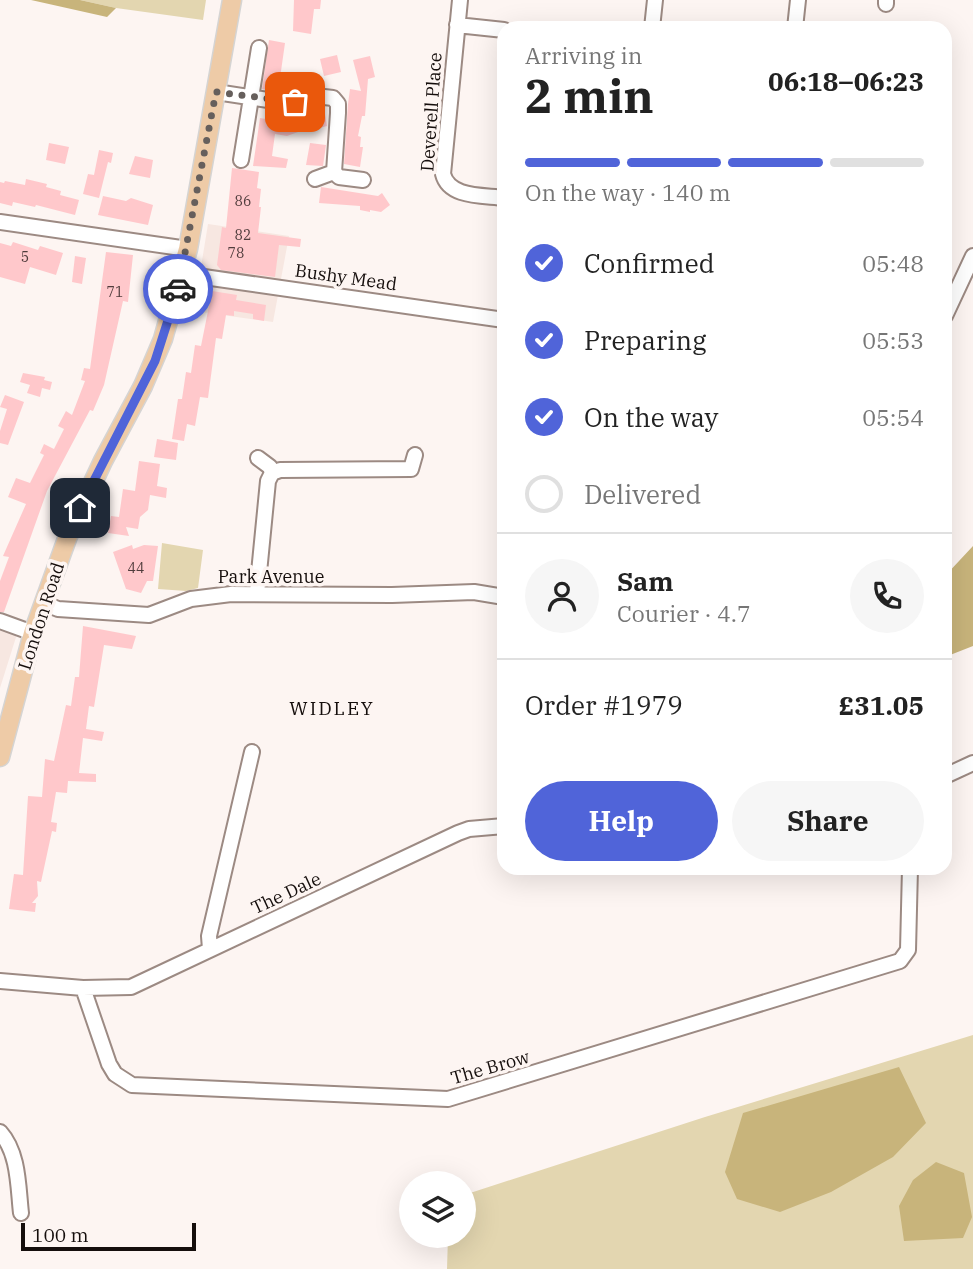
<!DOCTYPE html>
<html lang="en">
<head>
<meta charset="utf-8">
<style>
	:root { --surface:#fff; --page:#f6f6f6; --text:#222; --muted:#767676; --line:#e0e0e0; --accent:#5064d9 }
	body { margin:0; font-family:"IBM Plex Serif",serif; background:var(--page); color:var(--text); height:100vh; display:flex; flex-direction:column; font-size:26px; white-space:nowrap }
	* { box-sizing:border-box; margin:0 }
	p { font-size:23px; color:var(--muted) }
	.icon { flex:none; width:38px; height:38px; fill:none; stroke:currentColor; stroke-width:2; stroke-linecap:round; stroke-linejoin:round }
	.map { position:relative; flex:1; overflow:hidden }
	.drawer { position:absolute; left:497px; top:21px; width:455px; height:854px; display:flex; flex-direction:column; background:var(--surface); border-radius:21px; box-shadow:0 7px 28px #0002 }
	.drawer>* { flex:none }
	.controls { position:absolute; left:399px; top:1171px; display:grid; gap:14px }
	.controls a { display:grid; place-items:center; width:77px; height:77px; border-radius:50%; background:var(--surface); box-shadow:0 7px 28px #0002; font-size:35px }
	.scale { position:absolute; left:21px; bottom:18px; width:175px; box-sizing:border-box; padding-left:7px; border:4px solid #150e0c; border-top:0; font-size:19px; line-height:24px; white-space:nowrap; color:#150e0c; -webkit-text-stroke:5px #fdf5f2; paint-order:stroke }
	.pin { position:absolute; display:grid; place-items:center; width:60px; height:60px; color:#fff; margin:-30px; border-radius:14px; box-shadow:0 4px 10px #0006 }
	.courier { position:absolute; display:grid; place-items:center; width:70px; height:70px; margin:-35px; border:5px solid #5064d9; border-radius:50%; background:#fff; color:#222; box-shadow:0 2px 9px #0007 }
	.summary em { font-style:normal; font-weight:700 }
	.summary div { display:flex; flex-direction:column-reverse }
	.summary { display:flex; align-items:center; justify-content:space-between; height:119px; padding:0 28px }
	h1 { font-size:46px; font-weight:700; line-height:52px }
	.bar { display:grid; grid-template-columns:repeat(4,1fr); gap:10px 7px; align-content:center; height:84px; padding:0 28px }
	.bar i { height:9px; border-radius:5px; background:var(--line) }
	.bar .selected { background:var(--accent) }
	.bar p { grid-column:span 4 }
	.line { display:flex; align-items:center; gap:18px; padding:0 28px; border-top:2px solid var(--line) }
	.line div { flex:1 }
	.round { display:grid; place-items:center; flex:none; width:74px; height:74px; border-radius:37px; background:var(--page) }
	ol { padding:0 28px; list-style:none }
	li { display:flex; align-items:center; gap:21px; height:77px }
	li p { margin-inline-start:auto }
	li .icon { padding:7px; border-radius:50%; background:var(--accent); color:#fff; stroke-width:4 }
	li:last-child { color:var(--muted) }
	li i { width:38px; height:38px; border:4px solid var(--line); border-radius:50% }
	.action { display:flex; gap:14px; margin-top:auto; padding:14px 28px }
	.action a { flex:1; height:80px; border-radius:42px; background:var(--accent); color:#fff; font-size:28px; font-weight:700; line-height:80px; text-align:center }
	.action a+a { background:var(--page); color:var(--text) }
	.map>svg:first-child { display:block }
	.built { fill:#f7e7e1 }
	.green { fill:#e3d6b0 }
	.forest { fill:#c8b47b }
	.building { fill:#ffc8cb }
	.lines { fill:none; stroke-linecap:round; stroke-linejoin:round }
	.minor-casing { stroke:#9c8a83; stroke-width:18 }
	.major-casing { stroke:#d5d4d3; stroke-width:21 }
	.minor { stroke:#fff; stroke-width:14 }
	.major { stroke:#eecba7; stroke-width:18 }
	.done { stroke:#665f5c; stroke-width:7; stroke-dasharray:0 12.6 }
	.route { stroke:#5064d9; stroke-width:9 }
	.labels { text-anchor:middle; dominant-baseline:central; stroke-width:7; stroke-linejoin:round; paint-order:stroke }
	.number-label { font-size:14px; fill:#503c3c }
	.street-label { font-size:18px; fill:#150e0c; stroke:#fdf5f2 }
	.neighbourhood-label { font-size:19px; letter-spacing:2px; fill:#150e0c; stroke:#fdf5f2 }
</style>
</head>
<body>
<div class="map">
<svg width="973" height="1269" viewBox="0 0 973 1269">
	<rect width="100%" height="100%" fill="#fdf5f2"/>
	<path class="built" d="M208,224L289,236L273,322L187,310L201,267Z
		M0,628L17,634L0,688Z"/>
	<path class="green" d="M80,0H206L203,20L116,8Z
		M162,543L203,550L198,588L186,591L158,589Z
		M973,1035V1269H447L448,1236H464V1195L705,1117Z"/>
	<path class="forest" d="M31,0H80L116,8L107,17Z
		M973,546V646L945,657V576Z
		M899,1067L926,1123L893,1157L831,1192L780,1212L737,1199L725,1172L743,1113Z
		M936,1162L964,1173L972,1217L963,1238L904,1241L899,1206L913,1180Z"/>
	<path class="building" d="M294,0H321L320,9H314L311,34L293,31Z
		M269,40L285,43L278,92L262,89Z
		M337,55L341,72L324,76L320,59Z
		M370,56L375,77L368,79L365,116H362L358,136L361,137L360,147H363L360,167L344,164L348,104L350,89L361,91L353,60Z
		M314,108V111L324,108L327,126L311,130L312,127L287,136L275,134L272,156L288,159L286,168L253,166L260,118L296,124L294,113Z
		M49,143L69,147L65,164L46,160Z
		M310,143L326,145L323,166L306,165Z
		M99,150L113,153L111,163L108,162L99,198L83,194L88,174L94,175Z
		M135,156L153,160L150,178L129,174Z
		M232,168L259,172L257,188L261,189L259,207H261L258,233L301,239L300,247L279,245L275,277L221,270L217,265L222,227L226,228Z
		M26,179L47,184L46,187L61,191L60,195L79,200L75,215L36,205L35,207L13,202L12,206L0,203V182L4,183L5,181L25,185Z
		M321,187L378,196L382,193L390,205L381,212L370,210V212L360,210V206L319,203Z
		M103,196L126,201L131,198L153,205L148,225L98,215Z
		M13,242L38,250L40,246L63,253L56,275L30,267L25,284L0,277V243L11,246Z
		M106,252L133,255L128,302L123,301L104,385L93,411L90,410L47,491L4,612H0V581L9,557L3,556L26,504L8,497L16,478L30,483L44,455L40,453L44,444L54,449L64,429L58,426L66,411L72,415L85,381L81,380L84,368L90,369Z
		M75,256L86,258L82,284L72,282Z
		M212,291L237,295L236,300L266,305L264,321L253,319V314L234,311V316L226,315L222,339L216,338L208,398L200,397L195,426L187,424L184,441L172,439L178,399H182L186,372L191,373L195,345L201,346Z
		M23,373L45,377L44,380L52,382L50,390L42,388L40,397L27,393L30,385L20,382Z
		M5,395L24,402L8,445L0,443V431L7,409L0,407Z
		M157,439L178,443L176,460L154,457Z
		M139,461L160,464L157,486L167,488L166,498L150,495L148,510L140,517L138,529L126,527L129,536L108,533L111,516L119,517L123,489L135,491Z
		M132,545L133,549L144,545L158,546L153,581H147L141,593L126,589L113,552Z
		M83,626L136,636L132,649L104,645L94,707L89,706L86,729L104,732L102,741L83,738L79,773L96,774V782L68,781L67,793L56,792L51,822L57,823L56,832L52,831L41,882L37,881L38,896L32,903H36L35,912L9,909L14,874L23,875L28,796L42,797L45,759L54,761L66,705L71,706L75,677H79Z"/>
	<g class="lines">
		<g class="minor-casing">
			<path id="minor" d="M460,0L443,174C449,198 483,195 504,198
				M886,0V4
				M457,25L504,30
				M652,28L655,0
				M795,28L798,0
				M216,92L288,103L324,97L333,98L338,104V113L334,172L339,177L363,180
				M241,160L259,48
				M315,179L334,172
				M0,222L188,249
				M183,274L504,320
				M945,316L973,256
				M258,458L270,467L272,473
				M257,593L268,481L272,473L280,470L411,469L415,455
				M43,603L58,609L149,615L191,599L231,594L392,595L474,592L504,597
				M0,621L33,633
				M945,776L973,763
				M210,949L209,936L252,752
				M0,981L83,988L131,987L458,833L469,829L504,826
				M83,988L109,1064L115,1074L132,1085L448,1099L900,961L908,950L910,868
				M0,1132C19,1153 18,1187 21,1213"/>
		</g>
		<g class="major-casing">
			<path id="major" d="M0,757L33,633L68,536L103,461L143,386L163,339L188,249L232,0"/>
		</g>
		<use href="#minor" class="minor"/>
		<use href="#major" class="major"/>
	</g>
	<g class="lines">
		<path class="done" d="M178,289L216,92L295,102"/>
		<path class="route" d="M80,508L155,361L178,289"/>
	</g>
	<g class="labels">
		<g class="number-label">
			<text x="243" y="201">86</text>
			<text x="243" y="235">82</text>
			<text x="236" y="253">78</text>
			<text x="25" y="257">5</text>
			<text x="115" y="292">71</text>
			<text x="136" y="568">44</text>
		</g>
		<g class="street-label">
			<text transform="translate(431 112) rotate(-86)">Deverell Place</text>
			<text transform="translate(346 277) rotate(8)">Bushy Mead</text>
			<text x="271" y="576">Park Avenue</text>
			<text transform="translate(41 616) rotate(-72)">London Road</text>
			<text transform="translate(286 893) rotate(-25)">The Dale</text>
			<text transform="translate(490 1067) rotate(-16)">The Brow</text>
		</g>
		<g class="neighbourhood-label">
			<text x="332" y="708">WIDLEY</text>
		</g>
	</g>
</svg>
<div class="controls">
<a><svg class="icon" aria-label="layers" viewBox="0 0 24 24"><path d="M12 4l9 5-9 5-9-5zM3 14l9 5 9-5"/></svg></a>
</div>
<div class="scale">100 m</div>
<div class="pin" style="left:295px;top:102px;background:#ea580c"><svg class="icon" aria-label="bag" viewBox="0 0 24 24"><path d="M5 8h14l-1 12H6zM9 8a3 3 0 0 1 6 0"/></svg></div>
<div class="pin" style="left:80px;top:508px;background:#1f2937"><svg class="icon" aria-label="home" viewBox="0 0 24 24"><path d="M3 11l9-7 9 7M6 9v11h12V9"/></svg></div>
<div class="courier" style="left:178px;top:289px"><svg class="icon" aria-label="car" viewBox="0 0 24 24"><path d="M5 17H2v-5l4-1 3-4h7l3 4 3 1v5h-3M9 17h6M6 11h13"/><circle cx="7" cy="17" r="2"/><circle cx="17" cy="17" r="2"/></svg></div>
<section class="drawer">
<div class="summary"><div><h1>2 min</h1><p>Arriving in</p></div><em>06:18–06:23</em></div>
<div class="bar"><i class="selected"></i><i class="selected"></i><i class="selected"></i><i></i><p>On the way · 140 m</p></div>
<ol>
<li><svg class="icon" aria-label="check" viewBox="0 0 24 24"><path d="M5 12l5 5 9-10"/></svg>Confirmed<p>05:48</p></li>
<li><svg class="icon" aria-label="check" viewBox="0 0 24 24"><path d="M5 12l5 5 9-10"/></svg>Preparing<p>05:53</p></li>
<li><svg class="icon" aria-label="check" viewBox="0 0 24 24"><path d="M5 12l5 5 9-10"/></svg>On the way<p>05:54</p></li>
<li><i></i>Delivered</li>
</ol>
<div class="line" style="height:126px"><a class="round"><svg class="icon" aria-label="person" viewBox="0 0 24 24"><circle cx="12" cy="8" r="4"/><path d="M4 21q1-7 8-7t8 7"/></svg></a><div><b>Sam</b><p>Courier · 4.7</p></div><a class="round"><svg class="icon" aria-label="phone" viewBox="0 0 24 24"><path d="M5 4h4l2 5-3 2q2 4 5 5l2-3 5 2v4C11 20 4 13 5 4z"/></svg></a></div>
<div class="line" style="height:91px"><div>Order #1979</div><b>£31.05</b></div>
<div class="action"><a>Help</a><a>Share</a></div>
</section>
</div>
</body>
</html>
